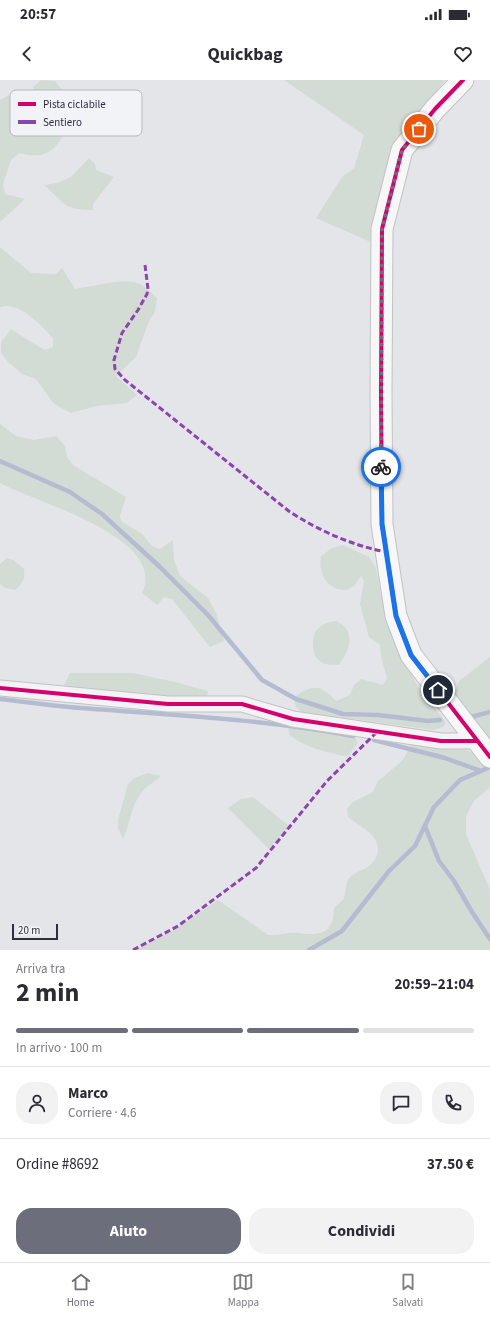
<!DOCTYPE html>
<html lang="it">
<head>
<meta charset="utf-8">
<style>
	:root { --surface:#fff; --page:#f2f2f3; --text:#2b2b33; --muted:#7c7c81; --line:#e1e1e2; --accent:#6c6e7c }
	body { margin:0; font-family:"Source Sans 3",sans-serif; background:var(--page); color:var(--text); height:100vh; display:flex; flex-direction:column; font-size:15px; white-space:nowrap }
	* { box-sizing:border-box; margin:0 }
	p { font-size:13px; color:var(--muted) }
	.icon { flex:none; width:22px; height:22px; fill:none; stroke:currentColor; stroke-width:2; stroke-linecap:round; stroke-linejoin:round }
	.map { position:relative; height:870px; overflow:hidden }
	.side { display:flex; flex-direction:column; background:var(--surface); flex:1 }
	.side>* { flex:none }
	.scale { position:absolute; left:12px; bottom:10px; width:46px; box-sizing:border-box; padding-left:4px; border:2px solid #2c2e41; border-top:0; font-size:11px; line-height:14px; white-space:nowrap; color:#2c2e41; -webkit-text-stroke:3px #f2f3f7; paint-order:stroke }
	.pin { position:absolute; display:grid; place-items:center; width:34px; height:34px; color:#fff; margin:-17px; border:2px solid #fff; border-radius:50%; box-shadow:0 1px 4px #0007 }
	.courier { position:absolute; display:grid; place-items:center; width:40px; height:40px; margin:-20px; border:3px solid #1a73e8; border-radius:50%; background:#fff; color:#222; box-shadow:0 1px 5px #0007 }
	.headline em { font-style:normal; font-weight:700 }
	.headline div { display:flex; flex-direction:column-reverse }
	.headline { display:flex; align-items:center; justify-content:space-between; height:68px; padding:0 16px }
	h1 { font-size:26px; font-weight:700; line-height:30px }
	.bar { display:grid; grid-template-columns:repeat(4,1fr); gap:6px 4px; align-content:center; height:48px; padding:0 16px }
	.bar i { height:5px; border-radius:3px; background:var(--line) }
	.bar .on { background:var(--accent) }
	.bar p { grid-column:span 4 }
	.line { display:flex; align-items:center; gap:10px; padding:0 16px; border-top:1px solid var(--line) }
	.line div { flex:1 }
	.round { display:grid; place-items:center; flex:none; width:42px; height:42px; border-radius:16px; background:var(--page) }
	.cta { display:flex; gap:8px; margin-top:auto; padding:8px 16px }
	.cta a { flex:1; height:46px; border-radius:16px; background:var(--accent); color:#fff; font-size:16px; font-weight:700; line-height:46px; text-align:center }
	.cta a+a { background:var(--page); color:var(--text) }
	.status { display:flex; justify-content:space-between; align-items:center; height:28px; padding:0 20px; background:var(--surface); direction:ltr }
	.status svg { height:11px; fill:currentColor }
	header { display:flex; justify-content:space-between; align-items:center; height:52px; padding:0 16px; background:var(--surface); font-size:18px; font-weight:700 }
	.tab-bar { display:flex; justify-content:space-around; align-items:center; height:56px; border-top:1px solid var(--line); background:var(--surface); font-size:11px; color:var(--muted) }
	.tab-bar a { display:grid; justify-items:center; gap:2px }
	.tab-bar .on { color:var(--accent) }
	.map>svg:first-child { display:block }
	.green { fill:#d3dbd5 }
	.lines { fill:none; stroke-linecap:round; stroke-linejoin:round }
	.stream { stroke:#b5bcd1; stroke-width:4.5 }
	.street-casing { stroke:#c1c2c5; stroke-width:17 }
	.secondary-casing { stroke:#c1c2c5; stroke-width:23 }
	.street { stroke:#f3f3f5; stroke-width:15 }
	.secondary { stroke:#f7f7f7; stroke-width:21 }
	.quiet { stroke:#8e44ad; stroke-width:3; stroke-dasharray:6 3; stroke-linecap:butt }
	.cycleway-casing { stroke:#f2f3f7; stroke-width:6 }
	.cycleway { stroke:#d6006c; stroke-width:4 }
	.done { stroke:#6c6e7c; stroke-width:4; stroke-dasharray:0 7.2 }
	.route { stroke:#1a73e8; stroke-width:5 }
	.key { fill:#f2f3f7; stroke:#b7b8c0; stroke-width:1 }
	.key-label { font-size:11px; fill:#2c2e41 }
</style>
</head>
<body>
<div class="status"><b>20:57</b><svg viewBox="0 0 49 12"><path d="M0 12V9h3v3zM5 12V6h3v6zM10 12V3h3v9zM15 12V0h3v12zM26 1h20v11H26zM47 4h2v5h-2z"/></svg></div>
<header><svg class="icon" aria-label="back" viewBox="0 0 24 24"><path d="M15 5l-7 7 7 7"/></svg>Quickbag<svg class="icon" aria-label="heart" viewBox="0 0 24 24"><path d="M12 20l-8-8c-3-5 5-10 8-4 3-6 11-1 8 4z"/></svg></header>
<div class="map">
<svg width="490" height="870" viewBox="0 0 490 870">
	<rect width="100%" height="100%" fill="#e4e5e9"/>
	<path class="green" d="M41,0L55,1C60,8 68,15 71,24C73,32 70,39 67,47C57,71 45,80 19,73L11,80L3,104L5,114L25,119L0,142V20L11,14L24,31L34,24L37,16L33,7Z
		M284,0H445L407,49L375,164L316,138L342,97L354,88L364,55Z
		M89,78L95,84L96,90L114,97L93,124V130C63,130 65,123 44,105L57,103L71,97Z
		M0,167L31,193L56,194L62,188L75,209C91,207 119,199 134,202C142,203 151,212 157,218L155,232L149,241L136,277L116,296L137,315L127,323L97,326L71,333L54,324L36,299L22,294L8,282L1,273V262L11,249L28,260L45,270L53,267V258C41,246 20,221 0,227Z
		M0,344L16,356L34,360L56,356L65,366L67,377L73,385L126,417L120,436L121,441L142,454L152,466L160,469L173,460L174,480L180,496L208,518L216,533L224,561L210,567L172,519L164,517L157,525L142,513C169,457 34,422 0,403Z
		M343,465L369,477L376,488L383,525L395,561L417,605L446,643L443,647L433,650L302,632L296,627L294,618C301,611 314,604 323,610C328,612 332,617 336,621L350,615L354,605L361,599L383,605L387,598L381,576L380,565L369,557L360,524L364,501L361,496L354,506L346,510C342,510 337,510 333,507C322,501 319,487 321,476L332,468Z
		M7,478L13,480L24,489C25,499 23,503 15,510L5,508L0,504V484Z
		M336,541C357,551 350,569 339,585C322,586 312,580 313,562C314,557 314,551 319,548C324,543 330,542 336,541Z
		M490,577V665L452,619L459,601Z
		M70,593H133L175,602L208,611L207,617L199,620L62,609Z
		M288,642L354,655L358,663L347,677C328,672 304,668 289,654Z
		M412,663L460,668L473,673L490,691V707L474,721L466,736V754L490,810V870H136L177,848L218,820L268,855C278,856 288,852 298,853C309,854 325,857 331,844C334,840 333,834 334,829C336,824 342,822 344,818C346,813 345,806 348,800C352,793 361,791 368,787C372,784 375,780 377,775C383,756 360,747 348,737L347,729L353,722L373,712L378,701L403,680Z
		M148,693L161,696C156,701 146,706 142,712C131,725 130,744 123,759L118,748V740L128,704L134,698Z
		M253,717L289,746L269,769L228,728L241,719Z"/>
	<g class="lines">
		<path class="stream" d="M0,381L70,412L102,434L159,486L208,535L262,600L296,619L343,634L378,635L428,641L440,640
			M0,619C27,622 54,626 81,628C172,635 263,639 353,656
			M471,637L490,632
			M374,660L445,678L481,691
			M425,746L439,781L454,801L472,832L490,859
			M309,870L342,851L389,791L415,766L434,727L460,700L490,687"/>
		<g class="street-casing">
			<path id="street" d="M0,608L168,624H242L293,639L441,661H477"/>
		</g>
		<g class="secondary-casing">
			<path id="secondary" d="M463,0L435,29L402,70L382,149L381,315L382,444L396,536L411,575L490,677"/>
		</g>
		<use href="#street" class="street"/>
		<use href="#secondary" class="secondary"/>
		<path class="quiet" d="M145,185L148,209L147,214L138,230L122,253L114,280L115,289L125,300L290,432C320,451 351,465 386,472
			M133,870L178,846L256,788L327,701L378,651"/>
		<g class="cycleway-casing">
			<path id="cycleway" d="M463,0L435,29L402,70L382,149L381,315L382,444L396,536L411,575L490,677
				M0,608L168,624H242L293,639L441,661H477"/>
		</g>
		<use href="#cycleway" class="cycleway"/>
	</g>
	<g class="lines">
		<path class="done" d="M381,387L382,149L402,70L419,49"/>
		<path class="route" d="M381,387L382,444L396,536L411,575L438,610"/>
	</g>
	<rect x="10" y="10" width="132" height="46" rx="6" class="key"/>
	<rect x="18" y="22" width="18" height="4" fill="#d6006c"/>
	<rect x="18" y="40" width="18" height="4" fill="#8e44ad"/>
	<g class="key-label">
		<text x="43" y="28">Pista ciclabile</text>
		<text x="43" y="46">Sentiero</text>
	</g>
</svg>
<div class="scale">20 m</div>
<div class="pin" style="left:419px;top:49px;background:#ea580c"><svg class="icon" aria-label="bag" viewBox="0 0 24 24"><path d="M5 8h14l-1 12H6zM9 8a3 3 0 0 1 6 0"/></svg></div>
<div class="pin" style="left:438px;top:610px;background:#1f2937"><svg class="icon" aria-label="home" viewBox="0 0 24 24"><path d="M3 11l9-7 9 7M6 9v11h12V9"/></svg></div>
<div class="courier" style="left:381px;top:387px"><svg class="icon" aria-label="bike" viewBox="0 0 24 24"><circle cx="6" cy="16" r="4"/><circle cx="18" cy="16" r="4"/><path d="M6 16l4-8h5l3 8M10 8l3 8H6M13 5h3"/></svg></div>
</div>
<section class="side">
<div class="headline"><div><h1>2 min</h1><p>Arriva tra</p></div><em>20:59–21:04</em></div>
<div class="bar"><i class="on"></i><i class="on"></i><i class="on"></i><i></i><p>In arrivo · 100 m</p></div>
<div class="line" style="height:72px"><a class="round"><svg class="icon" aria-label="person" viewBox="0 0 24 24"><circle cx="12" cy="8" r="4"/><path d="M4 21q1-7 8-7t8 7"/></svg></a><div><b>Marco</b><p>Corriere · 4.6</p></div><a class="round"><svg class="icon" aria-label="chat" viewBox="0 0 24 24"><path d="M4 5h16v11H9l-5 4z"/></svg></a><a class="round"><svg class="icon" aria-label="phone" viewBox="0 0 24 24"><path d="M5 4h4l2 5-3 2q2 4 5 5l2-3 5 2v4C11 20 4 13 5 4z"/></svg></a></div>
<div class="line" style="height:52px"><div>Ordine #8692</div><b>37.50 €</b></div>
<div class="cta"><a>Aiuto</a><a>Condividi</a></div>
</section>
<nav class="tab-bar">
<a class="on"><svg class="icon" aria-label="home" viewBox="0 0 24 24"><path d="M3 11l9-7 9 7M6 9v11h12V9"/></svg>Home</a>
<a><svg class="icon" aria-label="map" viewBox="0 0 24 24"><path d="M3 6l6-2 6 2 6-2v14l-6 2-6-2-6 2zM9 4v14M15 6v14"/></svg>Mappa</a>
<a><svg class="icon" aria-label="saved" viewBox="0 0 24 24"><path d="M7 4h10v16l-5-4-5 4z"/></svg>Salvati</a>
</nav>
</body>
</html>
